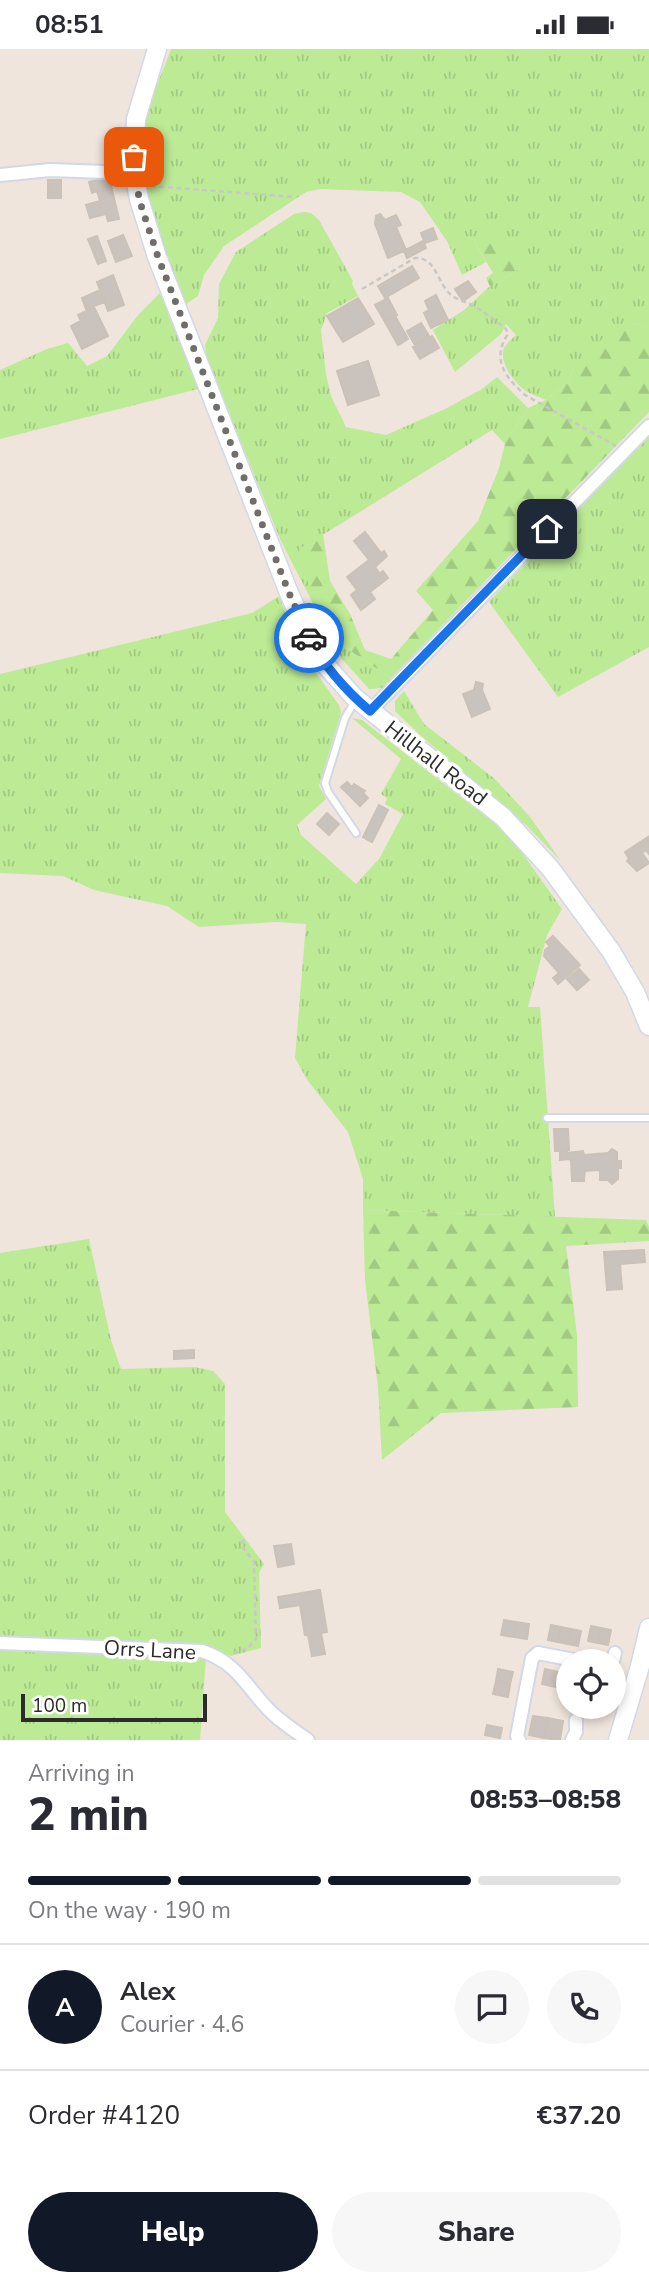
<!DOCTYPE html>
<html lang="en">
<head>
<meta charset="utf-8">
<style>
	:root { --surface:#fff; --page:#f7f7f7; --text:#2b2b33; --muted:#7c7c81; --line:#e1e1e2; --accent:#111827 }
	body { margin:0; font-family:"Nunito Sans",sans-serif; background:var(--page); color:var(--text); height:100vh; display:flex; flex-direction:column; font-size:26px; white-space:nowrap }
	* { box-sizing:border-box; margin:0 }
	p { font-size:23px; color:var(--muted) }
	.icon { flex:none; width:38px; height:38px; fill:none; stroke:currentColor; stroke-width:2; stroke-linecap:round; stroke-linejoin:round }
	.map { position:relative; height:1691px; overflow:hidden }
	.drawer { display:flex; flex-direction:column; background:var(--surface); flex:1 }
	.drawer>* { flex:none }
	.controls { position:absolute; left:556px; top:1600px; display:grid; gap:14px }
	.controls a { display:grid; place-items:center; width:70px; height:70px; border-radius:50%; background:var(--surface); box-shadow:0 4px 10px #0003; font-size:35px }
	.scale { position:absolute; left:21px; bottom:18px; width:186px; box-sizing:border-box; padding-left:7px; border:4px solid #2c2c2c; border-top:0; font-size:19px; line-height:24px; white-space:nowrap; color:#2c2c2c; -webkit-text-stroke:5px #fff; paint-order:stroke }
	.pin { position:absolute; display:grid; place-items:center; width:60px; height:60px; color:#fff; margin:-30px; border-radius:14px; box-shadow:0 4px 10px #0006 }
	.courier { position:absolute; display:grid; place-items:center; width:70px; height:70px; margin:-35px; border:5px solid #1a73e8; border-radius:50%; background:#fff; color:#222; box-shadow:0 2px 9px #0007 }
	.head em { font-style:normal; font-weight:800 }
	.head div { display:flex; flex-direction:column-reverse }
	.head { display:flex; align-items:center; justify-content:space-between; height:119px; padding:0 28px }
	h1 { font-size:46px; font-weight:800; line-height:52px }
	.bar { display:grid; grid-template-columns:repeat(4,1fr); gap:10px 7px; align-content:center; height:84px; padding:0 28px }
	.bar i { height:9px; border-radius:5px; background:var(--line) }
	.bar .active { background:var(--accent) }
	.bar p { grid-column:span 4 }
	.line { display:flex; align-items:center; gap:18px; padding:0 28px; border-top:2px solid var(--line) }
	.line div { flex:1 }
	.round { display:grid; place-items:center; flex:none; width:74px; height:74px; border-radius:37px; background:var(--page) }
	.button { display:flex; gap:14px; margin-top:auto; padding:14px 28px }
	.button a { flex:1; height:80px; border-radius:42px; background:var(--accent); color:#fff; font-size:28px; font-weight:800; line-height:80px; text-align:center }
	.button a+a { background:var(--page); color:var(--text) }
	.status { display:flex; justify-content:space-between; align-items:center; height:49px; padding:0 35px; background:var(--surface); direction:ltr }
	.status svg { height:19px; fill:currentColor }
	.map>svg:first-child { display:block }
	.grass { fill:url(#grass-tufts) }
	.forest { fill:url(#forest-firs) }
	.building { fill:#cac2bc; stroke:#cbc1b6; stroke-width:2 }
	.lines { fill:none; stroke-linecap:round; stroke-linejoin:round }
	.lane-casing { stroke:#d2d8e6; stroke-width:10 }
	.street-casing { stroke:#d2d8e6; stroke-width:16 }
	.secondary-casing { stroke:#d2d8e6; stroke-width:21 }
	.path { stroke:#c8c8c8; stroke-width:2.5; stroke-dasharray:5 3.5; stroke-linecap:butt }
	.lane { stroke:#fff; stroke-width:6 }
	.street { stroke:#fff; stroke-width:12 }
	.secondary { stroke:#fff; stroke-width:18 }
	.done { stroke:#706d6a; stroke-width:7; stroke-dasharray:0 12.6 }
	.route { stroke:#1a73e8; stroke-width:9 }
	.labels { text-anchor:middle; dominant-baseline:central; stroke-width:7; stroke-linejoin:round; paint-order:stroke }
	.street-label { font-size:21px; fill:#2c2c2c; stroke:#fff }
</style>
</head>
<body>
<div class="status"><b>08:51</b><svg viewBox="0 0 49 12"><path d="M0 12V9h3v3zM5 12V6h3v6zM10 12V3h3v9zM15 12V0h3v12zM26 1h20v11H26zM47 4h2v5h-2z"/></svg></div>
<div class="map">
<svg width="649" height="1691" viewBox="0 0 649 1691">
	<defs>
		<pattern id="grass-tufts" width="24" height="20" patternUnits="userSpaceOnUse" patternTransform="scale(1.75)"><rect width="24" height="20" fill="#bcea95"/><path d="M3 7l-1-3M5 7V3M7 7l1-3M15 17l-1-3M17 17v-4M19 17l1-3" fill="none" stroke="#a2c981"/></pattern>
		<pattern id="forest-firs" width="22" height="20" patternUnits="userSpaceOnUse" patternTransform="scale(1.75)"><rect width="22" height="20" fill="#bcea95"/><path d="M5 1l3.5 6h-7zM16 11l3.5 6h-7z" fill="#a2c981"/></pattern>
	</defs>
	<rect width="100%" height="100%" fill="#efe5dd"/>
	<path class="grass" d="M171,0H649V277L631,274L573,320L567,334L546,351C540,348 532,346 526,342C515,335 498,312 504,299C506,295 512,290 516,286L506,275L501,285L455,323L433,281L464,261L490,237L524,217L474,192L486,213L462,226L447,192L420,153L401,143L321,140L306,143L224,197L204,226L198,247L186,255C166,206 133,136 142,82C146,59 163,23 171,0Z
		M304,163L311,164L319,171L353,232L352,235L358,247L327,264L321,281L326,325L331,347L346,378L386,386L445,360L482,340L497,328L528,359L505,395L492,381L300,500L343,597L391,629L383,639L369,640L341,609L281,492L207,310L205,296L218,269L219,235L236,203L294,165Z
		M160,244L198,340L0,390V321L47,300L68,294L87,317L107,307L139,265Z
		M649,385V598L558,648L489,553Z
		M279,547L299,600L339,656L341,664L319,737L326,750L297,776L301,786L356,835L379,810L403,765L385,755L387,749L381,745L401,710L352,669L362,671L498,777L520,801L562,860L547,886L528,958H540L555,1168L363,1161V1130L348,1083L308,1032L295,1009L306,875L276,873L199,878L167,857L94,841L63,827L0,824V625L252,564Z
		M404,642L424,675L495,730L530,768L561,812L526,776L421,687L395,662V652Z
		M89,1190L111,1291L121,1320L195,1318L213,1322L225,1335V1463L264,1515L259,1524L261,1599L231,1607L195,1595L0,1589V1204Z
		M0,1598L206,1608L200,1691H0Z"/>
	<path class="forest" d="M513,190L524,217L490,237L486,229L493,224L474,192Z
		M631,274L649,277V363L391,629L343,597L315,559L299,500L323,485L330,532L350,565L365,601L391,610L433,561L416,542L478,472L499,419L505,395L528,359L546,351L567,334L573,320L605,287Z
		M363,1161L646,1171L649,1178V1192L566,1197L577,1286L578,1358L441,1364L382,1411L378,1338L365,1231Z"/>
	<path class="building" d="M109,128L119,170L108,172L106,165L90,169L86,156L100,152L97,142L92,144L89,133Z
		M48,131H61V149H48Z
		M380,165L385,171L396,166L401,176L396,178L406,201L388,209L375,175L376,167Z
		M433,179L437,190L425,194L421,184Z
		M123,186L132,207L116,213L108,192Z
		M97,187L106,212L98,215L88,190Z
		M423,192L426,199L407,209L404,202Z
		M412,217L419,229L385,249L378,237Z
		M113,226L124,256L108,262L97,233Z
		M468,232L476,243L463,252L455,240Z
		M100,241L105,253L86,260L82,249Z
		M436,246L448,271L431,279L424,264L429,261L425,252Z
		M358,249L374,275L343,293L327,267Z
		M388,249L397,266L385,273L375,256Z
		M94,258L108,287L82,300L71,277L81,272L78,266Z
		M395,267L408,290L398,296L385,273Z
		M421,274L429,287L415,296L407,282Z
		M432,287L439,299L420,310L413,298Z
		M368,312L379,346L348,356L337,322Z
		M365,483L381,504L384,502L387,507L375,518L380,525L383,522L388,529L370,543L375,550L361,561L351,546L357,541L347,528L369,511L354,492Z
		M476,633L483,635L482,641L490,660L472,668L463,645L474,641Z
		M347,733L352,738L354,735L365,742L363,744L368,749L360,757L341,738Z
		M379,756L388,761L372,793L363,788Z
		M327,764L339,775L329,786L317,775Z
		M648,788L649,805L646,801L642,804L649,814L637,822L627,812L629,810L625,803Z
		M553,887L580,916L558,935L553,929L559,924L544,907L545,901L550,897L546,893Z
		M579,920L589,931L577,941L567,930Z
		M554,1080H568L569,1101L555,1102Z
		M612,1100L617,1103V1112H621V1119H618V1130L612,1135L608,1131H600V1121L585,1122V1119L584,1132H572L571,1110L560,1111V1102L567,1101V1104L583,1102L585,1109V1106L608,1104Z
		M644,1201L645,1213L620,1215L622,1240L607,1241L604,1203Z
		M194,1301V1309L174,1310V1302Z
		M291,1495L294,1515L278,1518L274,1497Z
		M320,1541L327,1583L321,1584L325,1605L312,1607L308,1586H305L300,1556L280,1559L278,1548Z
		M504,1571L516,1573L514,1588L501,1586Z
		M516,1573L529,1575L527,1590L514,1588Z
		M551,1576L561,1578L558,1593L548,1591Z
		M591,1577L601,1579L598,1594L588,1592Z
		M561,1578L571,1580L568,1595L558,1593Z
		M601,1579L611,1581L608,1596L598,1594Z
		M571,1580L581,1582L578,1597L568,1595Z
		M498,1620L513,1623L510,1635L496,1632Z
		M545,1620L554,1622L551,1637L542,1635Z
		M554,1622L564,1624L561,1639L551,1637Z
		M496,1632L510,1635L508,1648L493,1645Z
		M533,1667L548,1669L544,1689L529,1686Z
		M548,1669L563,1672L560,1691L544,1689Z
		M487,1676L502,1679L500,1689L485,1686Z"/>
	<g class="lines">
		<g class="lane-casing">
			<path id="lane" d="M355,652L345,669L325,734L328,743L356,784
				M547,1069H649"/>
		</g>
		<g class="street-casing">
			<path id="street" d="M0,126L50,121L134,124
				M370,662L649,377
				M0,1594L202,1602C240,1615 246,1639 272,1664C283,1674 296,1683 308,1691
				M613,1612L615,1604
				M519,1691L517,1687L532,1609L538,1604L579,1612
				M572,1691L576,1683V1671"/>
		</g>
		<g class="secondary-casing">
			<path id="secondary" d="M157,0L136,70L134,124L139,150L157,208L289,544L310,591L322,612L354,648L503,768L550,819L611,902L635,943L649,977
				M618,1691L640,1617L649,1579"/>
		</g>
		<path class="path" d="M151,137L294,148
			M362,240L415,209C436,208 437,233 450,245C455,250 463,252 470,255C483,262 495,271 506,280L508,285C491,310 505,328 525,346L616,397
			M233,1604L248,1599L256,1590L254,1513L241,1496L245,1489"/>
		<use href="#lane" class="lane"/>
		<use href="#street" class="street"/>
		<use href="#secondary" class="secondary"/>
	</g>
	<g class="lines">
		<path class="done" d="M134,108L139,150L158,208L289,544L309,589"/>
		<path class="route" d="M309,589C325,618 345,641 370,662L547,480"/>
	</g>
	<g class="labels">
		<g class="street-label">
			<text transform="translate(436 714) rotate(38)">Hillhall Road</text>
			<text transform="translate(150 1601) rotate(3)">Orrs Lane</text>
		</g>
	</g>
</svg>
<div class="controls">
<a><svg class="icon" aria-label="locate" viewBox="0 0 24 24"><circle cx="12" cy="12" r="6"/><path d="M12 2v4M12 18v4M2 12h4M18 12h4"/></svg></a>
</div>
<div class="scale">100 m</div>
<div class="pin" style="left:134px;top:108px;background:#ea580c"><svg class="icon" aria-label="bag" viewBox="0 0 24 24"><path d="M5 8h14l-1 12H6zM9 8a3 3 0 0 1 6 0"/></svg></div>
<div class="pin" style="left:547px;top:480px;background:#1f2937"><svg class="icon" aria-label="home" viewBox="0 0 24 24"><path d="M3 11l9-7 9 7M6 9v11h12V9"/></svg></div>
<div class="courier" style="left:309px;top:589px"><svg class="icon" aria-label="car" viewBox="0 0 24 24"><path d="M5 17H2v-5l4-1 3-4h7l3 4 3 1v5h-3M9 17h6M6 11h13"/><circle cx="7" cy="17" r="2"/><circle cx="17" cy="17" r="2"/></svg></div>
</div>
<section class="drawer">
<div class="head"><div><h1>2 min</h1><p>Arriving in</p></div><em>08:53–08:58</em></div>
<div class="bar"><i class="active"></i><i class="active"></i><i class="active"></i><i></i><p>On the way · 190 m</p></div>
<div class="line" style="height:126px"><b class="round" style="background:var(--accent);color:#fff">A</b><div><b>Alex</b><p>Courier · 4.6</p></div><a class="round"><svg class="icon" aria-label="chat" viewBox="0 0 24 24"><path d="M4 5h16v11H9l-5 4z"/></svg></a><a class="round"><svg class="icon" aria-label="phone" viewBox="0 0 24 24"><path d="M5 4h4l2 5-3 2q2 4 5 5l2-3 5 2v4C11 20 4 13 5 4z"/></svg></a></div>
<div class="line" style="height:91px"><div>Order #4120</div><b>€37.20</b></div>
<div class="button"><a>Help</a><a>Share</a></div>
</section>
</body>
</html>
